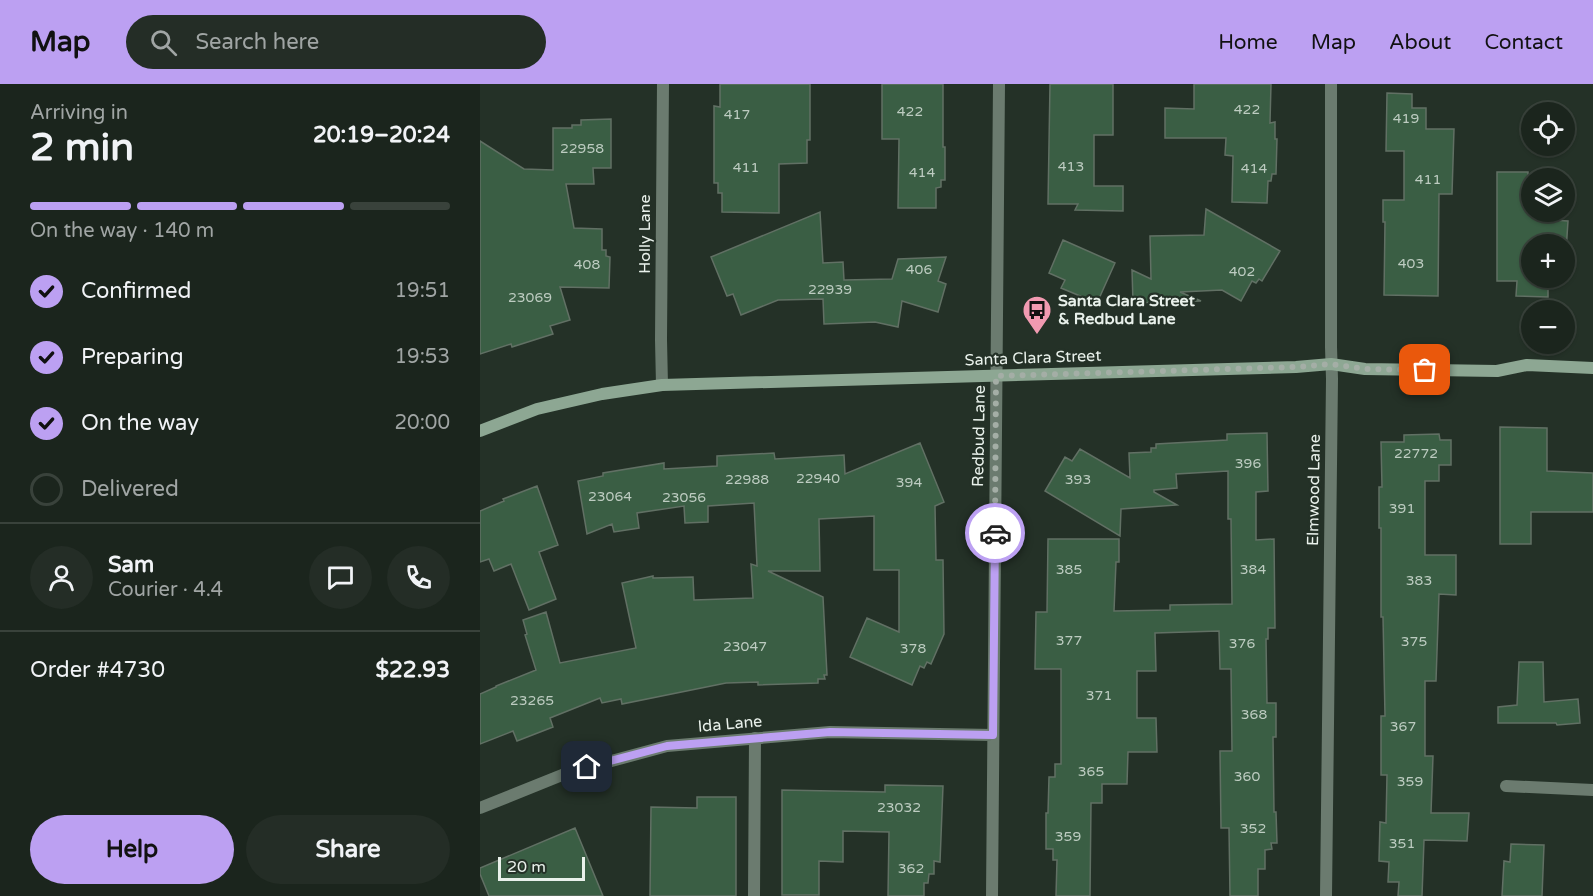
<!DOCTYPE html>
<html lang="en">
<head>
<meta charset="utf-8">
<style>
	:root { --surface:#1b251d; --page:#242d26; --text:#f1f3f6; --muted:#a0a5a4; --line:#39423b; --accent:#bca0f2 }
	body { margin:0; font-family:"Varela Round",sans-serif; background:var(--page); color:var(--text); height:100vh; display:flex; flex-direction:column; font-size:22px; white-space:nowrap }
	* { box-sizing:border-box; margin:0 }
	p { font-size:20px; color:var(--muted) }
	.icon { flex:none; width:33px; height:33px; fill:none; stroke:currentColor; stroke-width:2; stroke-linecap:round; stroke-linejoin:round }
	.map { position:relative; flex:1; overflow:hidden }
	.details { display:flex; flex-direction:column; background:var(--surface); width:480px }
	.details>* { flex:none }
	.controls { position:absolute; left:1041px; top:18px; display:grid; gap:12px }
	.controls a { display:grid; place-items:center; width:54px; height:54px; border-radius:50%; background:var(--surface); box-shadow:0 2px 4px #0004,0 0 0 2px var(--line); font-size:30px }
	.scale { position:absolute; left:18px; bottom:15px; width:87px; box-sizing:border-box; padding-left:6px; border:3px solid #e9f1eb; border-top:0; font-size:16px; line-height:21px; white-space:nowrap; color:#e9f1eb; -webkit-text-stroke:4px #243127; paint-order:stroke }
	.pin { position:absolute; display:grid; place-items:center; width:51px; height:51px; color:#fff; margin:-26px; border-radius:12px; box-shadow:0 3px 9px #0006 }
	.courier { position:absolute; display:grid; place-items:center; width:60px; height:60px; margin:-30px; border:4px solid #bca0f2; border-radius:50%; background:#fff; color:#222; box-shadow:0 2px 8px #0007 }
	.overview em { font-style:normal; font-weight:700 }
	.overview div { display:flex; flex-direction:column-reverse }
	.overview { display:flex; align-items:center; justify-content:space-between; height:102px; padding:0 30px }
	h1 { font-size:39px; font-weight:700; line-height:45px }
	.bar { display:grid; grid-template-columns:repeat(4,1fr); gap:9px 6px; align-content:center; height:72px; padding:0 30px }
	.bar i { height:8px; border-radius:4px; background:var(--line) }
	.bar .active { background:var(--accent) }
	.bar p { grid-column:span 4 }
	.line { display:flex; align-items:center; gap:15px; padding:0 30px; border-top:2px solid var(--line) }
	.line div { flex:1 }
	.round { display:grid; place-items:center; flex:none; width:63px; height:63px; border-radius:32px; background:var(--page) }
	ol { padding:0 30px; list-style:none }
	li { display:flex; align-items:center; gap:18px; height:66px }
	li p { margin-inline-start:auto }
	li .icon { padding:6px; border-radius:50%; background:var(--accent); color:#111; stroke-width:4 }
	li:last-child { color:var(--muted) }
	li i { width:33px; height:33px; border:3px solid var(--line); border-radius:50% }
	.primary-button { display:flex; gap:12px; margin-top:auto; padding:12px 30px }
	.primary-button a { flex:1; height:69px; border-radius:36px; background:var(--accent); color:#111; font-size:24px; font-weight:700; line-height:69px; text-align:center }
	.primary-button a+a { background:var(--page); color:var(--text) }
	header { display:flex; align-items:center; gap:36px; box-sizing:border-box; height:84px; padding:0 30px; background:var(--accent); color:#111 }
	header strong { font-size:28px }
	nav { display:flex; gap:33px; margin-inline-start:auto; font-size:21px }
	.search { width:420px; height:54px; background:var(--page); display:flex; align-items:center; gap:15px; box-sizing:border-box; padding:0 21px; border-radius:33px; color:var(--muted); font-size:22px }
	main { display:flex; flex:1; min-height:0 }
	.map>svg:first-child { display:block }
	.building { fill:#3a5e44; stroke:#617064; stroke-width:1.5; fill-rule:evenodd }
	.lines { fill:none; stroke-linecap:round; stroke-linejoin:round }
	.lane { stroke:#6b7b6f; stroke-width:12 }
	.street { stroke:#6b7b6f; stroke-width:12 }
	.secondary { stroke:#8da793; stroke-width:12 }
	.done { stroke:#a4aea6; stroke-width:6; stroke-dasharray:0 10.8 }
	.route { stroke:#bca0f2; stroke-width:8 }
	.labels { text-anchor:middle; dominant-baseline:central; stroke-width:4.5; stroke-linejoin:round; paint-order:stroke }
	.number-label { font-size:14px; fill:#bdccc1 }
	.street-label { font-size:16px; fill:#e9f1eb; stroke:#243127 }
	.poi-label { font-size:16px; font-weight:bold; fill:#e9f1eb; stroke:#243127; text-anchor:start }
</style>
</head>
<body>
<header>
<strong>Map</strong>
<div class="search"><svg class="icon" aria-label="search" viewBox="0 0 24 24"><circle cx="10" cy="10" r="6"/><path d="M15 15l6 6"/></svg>Search here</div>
<nav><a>Home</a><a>Map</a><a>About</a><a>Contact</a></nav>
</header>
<main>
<section class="details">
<div class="overview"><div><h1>2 min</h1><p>Arriving in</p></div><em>20:19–20:24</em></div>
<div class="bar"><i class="active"></i><i class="active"></i><i class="active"></i><i></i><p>On the way · 140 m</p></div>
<ol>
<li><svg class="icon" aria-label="check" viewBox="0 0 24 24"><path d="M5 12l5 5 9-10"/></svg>Confirmed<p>19:51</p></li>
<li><svg class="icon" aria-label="check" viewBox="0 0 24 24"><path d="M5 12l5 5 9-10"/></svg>Preparing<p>19:53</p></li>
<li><svg class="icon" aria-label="check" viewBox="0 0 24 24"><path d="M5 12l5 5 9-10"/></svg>On the way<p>20:00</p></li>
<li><i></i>Delivered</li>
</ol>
<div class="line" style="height:108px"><a class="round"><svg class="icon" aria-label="person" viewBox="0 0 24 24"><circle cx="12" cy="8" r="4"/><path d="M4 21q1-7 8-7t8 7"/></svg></a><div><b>Sam</b><p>Courier · 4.4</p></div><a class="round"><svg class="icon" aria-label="chat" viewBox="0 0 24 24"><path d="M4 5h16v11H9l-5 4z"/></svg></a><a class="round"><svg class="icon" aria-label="phone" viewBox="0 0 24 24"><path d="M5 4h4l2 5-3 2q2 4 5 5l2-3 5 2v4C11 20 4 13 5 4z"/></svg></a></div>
<div class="line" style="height:78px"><div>Order #4730</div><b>$22.93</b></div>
<div class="primary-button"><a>Help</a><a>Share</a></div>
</section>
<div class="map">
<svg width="1113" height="812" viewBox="0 0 1113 812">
	<rect width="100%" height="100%" fill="#243127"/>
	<path class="building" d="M240,0H330V56H327V79L299,80V129L242,128V109H238V99H234V22L240,23Z
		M402,0H463V63H465V96H461V103L456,104V124H418L419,55H402Z
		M570,0H633V51H614V102H643V127L595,126L598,120H568Z
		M714,0H791L790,39L795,38V55H797L796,90H792L791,97H788L787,119L752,118L753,72L745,71L746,54H685V24L714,25Z
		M907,9L932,10V24H946V45H974L972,110H959L958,212L904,211L905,138H903V116H924V67H906Z
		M131,35V84H113L114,100H86L94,144L122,145V166H126V172L130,173L129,204L80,203L90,236L70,242L73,250L32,263L31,260L0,270V57L44,85L73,86V44H92V41H101V36Z
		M1017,88H1048V128H1071V136L1088,137L1086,168H1089L1088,196H1068V213L1036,212L1037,197H1017ZM1052,160H1084V194H1052Z
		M726,125L800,167L782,197L779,195L776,199L772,197L761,217L742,206L700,208L721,217L653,219L652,186L671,195L670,152L724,151Z
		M340,128L343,179L363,178L364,196L412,195L418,175L466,173L458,197L466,200L458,228L422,217L418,243L395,238L344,240L343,215L298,216L261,231L253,210L247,212L231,173Z
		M583,156L635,179L617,219L581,204L585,196L569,189Z
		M1020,343L1067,344V387L1113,389V428H1051V460H1020Z
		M787,349L788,407L776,408V456L794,455L795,544H788V555H786L787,619H796V653H793L794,728H796L797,759H791L792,765L785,766V785H778V812H750L749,744H741L740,667H752L751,585H740L739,547L675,549L676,587H657V634H676L677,668H648L647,700H622V719H611L610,812H576L577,776H573V765H566V729H568L569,693H575V680H581V585H555L556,528H567L568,455H639V478H636L634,527L690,526V521L752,520L751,435H748V387L696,390L697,404L674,406V408L697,421L641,425L640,452L565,407L585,373L592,377L600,365L650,394L649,369L671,368V364H676V360L747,356V350Z
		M959,350L960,356H971V381H959V397H945V471H976V511L959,510L956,597H945V672H953L951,729H989L987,757L944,756L942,812H918L919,798H908L909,778L899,777L900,738L906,739L907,691H901V632H905L903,533H901V444H899V403H902L901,358H924V351Z
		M440,359L464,418L455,422L456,476H463L464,550L451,580L447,578L444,584L440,582L432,601L370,573L387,534L419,548V486H394V432L339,435L340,487H288L343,513L347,591H344L345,595H338V599L278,601V598L246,599L142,620L141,615L122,619L120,614L70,634L73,643L37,657L33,647L0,660V610L16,603V602L56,586L45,551L47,550L43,536L66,528L80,579L156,564L142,499L173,492V494L213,493L214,516L273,514L271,480L277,482L274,419L228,422V438L205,439L204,422L157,429L159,444L134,448L132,440L107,450L98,397L123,392V389L184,379V385L237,382V372L294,369L295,375L364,371L365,390Z
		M57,402L78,461L59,468L76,515L49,526L31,480L14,487L9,475L0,478V427L24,417L23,415Z
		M1039,578H1063L1064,618L1098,615L1100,639L1077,641L1076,639H1018V623L1037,621Z
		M405,701L463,702L460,778L454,777V790H449L448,799H444V812H408L409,748L363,747V778L339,777V811H302V706L405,708Z
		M217,713H256V812H170L171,723L217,724Z
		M95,744L123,812H9L0,790V784Z
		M1031,760L1064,761L1062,812H1022L1024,777L1030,778Z"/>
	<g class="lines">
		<path class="lane" d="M274,812L275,654"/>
		<path class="street" d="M182,301L181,256L183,0
			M1026,702L1113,706
			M0,724L87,689L187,662L350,648L513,651
			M512,812L519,0
			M846,812L852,295L851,263V0"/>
		<path class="secondary" d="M0,347L57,325L122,310L182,301L816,283L851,280L885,285L1017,287L1047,281L1113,284"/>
	</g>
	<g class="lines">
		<path class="done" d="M515,449L516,292L816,283L851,280L885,285L945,286"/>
		<path class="route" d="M107,683L187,662L350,648L513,651L515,449"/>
	</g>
	<defs>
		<g id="bus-pin" transform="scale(1.5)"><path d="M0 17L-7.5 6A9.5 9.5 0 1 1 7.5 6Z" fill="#f19ab1" stroke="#243127"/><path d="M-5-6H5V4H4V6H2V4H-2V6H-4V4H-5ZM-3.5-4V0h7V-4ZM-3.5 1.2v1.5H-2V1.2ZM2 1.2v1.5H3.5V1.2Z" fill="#111"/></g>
	</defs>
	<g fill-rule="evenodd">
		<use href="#bus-pin" x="557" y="226"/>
	</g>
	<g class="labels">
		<g class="number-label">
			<text x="767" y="25">422</text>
			<text x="430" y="27">422</text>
			<text x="257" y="30">417</text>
			<text x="926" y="34">419</text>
			<text x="102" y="64">22958</text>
			<text x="591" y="82">413</text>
			<text x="266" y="83">411</text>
			<text x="774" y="84">414</text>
			<text x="442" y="88">414</text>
			<text x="948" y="95">411</text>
			<text x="931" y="179">403</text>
			<text x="107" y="180">408</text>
			<text x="439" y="185">406</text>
			<text x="762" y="187">402</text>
			<text x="350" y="205">22939</text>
			<text x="50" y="213">23069</text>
			<text x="936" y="369">22772</text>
			<text x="768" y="379">396</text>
			<text x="338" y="394">22940</text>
			<text x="267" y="395">22988</text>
			<text x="598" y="395">393</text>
			<text x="429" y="398">394</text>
			<text x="130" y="412">23064</text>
			<text x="204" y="413">23056</text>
			<text x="922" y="424">391</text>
			<text x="589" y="485">385</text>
			<text x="773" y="485">384</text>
			<text x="939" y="496">383</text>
			<text x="589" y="556">377</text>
			<text x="934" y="557">375</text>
			<text x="762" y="559">376</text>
			<text x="265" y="562">23047</text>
			<text x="433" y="564">378</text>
			<text x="619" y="611">371</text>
			<text x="52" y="616">23265</text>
			<text x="774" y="630">368</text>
			<text x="923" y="642">367</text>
			<text x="611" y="687">365</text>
			<text x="767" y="692">360</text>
			<text x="930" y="697">359</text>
			<text x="419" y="723">23032</text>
			<text x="773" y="744">352</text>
			<text x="588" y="752">359</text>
			<text x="922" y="759">351</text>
			<text x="431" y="784">362</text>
		</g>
		<g class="street-label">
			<text transform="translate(165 150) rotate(-90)">Holly Lane</text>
			<text transform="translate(553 274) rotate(-2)">Santa Clara Street</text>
			<text transform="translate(499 352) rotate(-89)">Redbud Lane</text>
			<text transform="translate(834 406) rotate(-89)">Elmwood Lane</text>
			<text transform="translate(250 640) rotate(-5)">Ida Lane</text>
		</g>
		<g class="poi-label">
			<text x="578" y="217">Santa Clara Street<tspan x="578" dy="18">&amp; Redbud Lane</tspan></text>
		</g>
	</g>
</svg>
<div class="controls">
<a><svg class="icon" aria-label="locate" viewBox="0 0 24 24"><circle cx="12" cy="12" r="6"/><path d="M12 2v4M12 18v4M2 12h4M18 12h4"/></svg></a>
<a><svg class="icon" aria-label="layers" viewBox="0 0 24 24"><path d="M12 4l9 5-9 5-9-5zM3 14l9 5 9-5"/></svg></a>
<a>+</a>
<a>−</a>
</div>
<div class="scale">20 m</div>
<div class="pin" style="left:945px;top:286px;background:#ea580c"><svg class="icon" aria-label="bag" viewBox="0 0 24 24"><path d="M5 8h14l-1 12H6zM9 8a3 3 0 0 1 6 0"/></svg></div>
<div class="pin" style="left:107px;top:683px;background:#1f2937"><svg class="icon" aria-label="home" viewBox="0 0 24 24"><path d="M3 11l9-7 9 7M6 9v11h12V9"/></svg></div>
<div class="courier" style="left:515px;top:449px"><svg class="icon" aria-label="car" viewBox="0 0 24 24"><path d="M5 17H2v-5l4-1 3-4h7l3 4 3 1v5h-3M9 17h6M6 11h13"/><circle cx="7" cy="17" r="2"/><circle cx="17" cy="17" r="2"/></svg></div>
</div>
</main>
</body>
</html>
